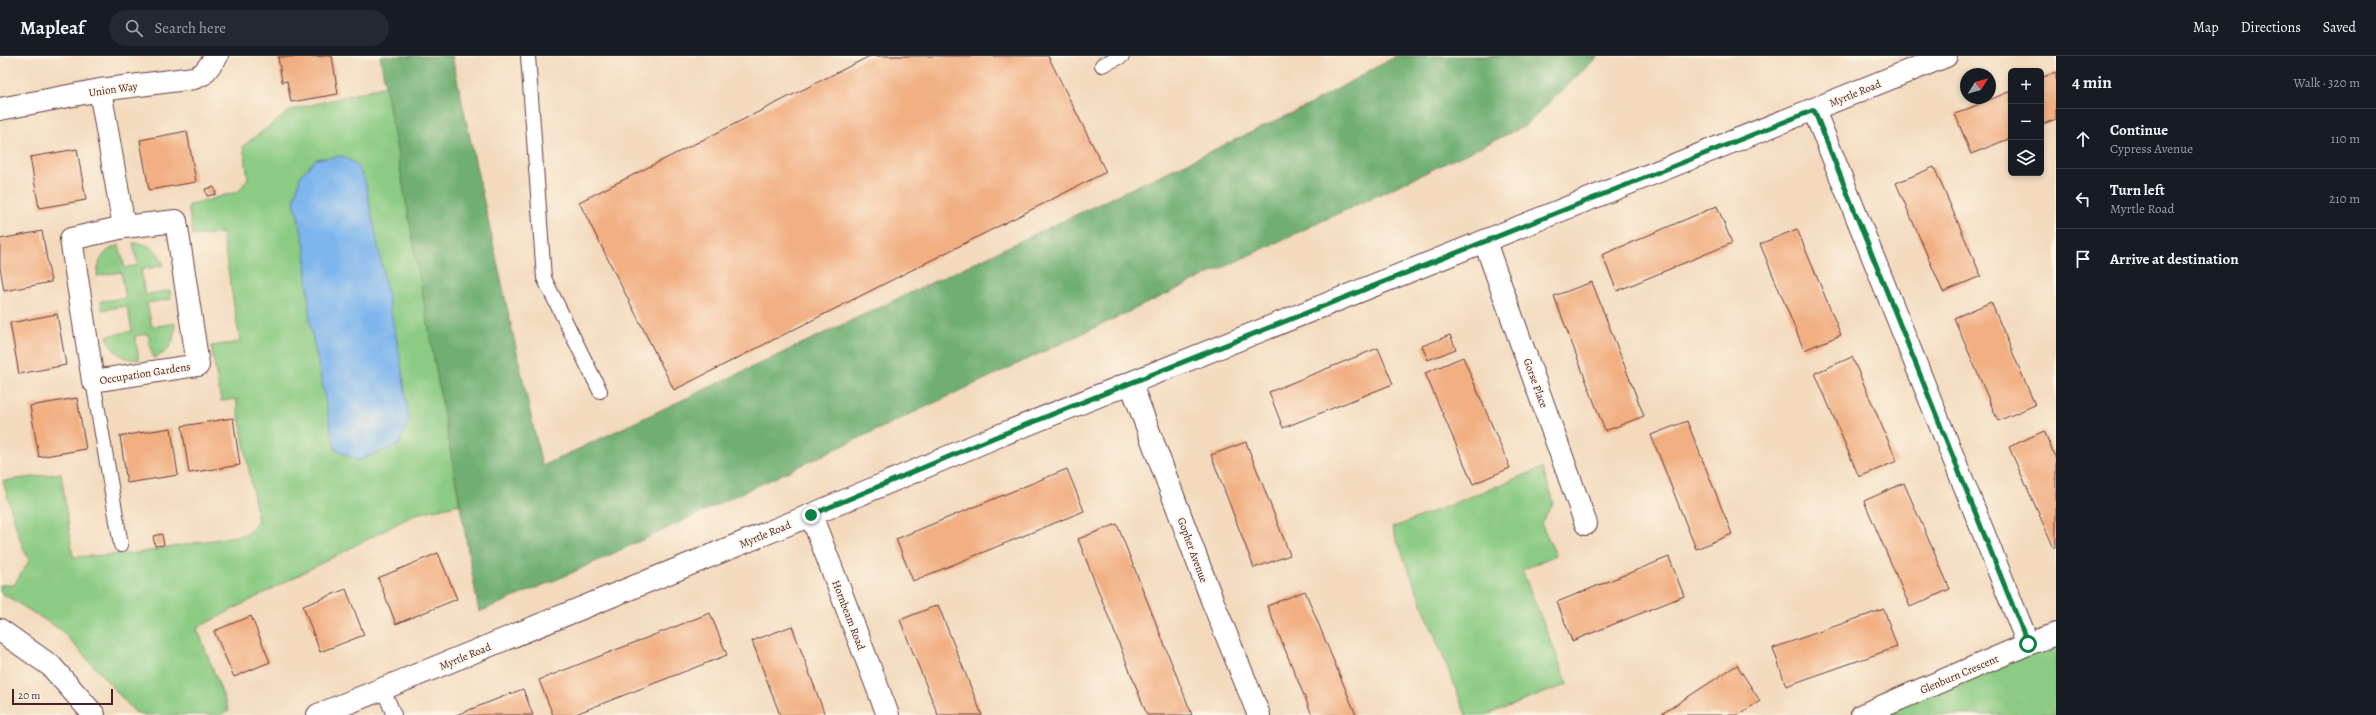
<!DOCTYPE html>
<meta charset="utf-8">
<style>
:root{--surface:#171b24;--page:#242831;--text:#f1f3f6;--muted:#9ea1a6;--line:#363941}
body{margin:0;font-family:Alegreya,serif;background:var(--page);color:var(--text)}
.controls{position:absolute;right:12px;top:12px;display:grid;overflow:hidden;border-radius:6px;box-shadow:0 2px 6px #0003}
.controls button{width:36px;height:36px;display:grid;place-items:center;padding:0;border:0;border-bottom:1px solid var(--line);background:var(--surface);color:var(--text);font:20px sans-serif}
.compass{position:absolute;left:1960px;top:12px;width:36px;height:36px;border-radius:50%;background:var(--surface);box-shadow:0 2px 6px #0003;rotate:53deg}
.scale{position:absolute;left:12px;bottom:10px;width:101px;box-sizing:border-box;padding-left:4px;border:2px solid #4a1f2b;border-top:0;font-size:11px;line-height:14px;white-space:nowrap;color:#4a1f2b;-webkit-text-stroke:3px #fcf5e5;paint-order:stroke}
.stop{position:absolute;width:12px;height:12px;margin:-9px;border:3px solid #0b8043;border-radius:50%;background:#fff}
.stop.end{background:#0b8043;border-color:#fff;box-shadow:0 1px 4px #0008}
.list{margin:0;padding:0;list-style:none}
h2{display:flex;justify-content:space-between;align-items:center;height:52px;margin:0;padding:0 16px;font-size:17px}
h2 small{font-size:13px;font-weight:400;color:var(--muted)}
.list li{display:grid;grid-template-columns:26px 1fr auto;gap:12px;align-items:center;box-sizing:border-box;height:60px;padding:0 16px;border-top:1px solid var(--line)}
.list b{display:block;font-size:15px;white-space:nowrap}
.list p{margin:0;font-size:13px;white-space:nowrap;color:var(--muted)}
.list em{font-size:13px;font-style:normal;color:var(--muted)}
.icon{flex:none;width:22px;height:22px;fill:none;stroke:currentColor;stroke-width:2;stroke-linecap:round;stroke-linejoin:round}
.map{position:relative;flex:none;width:2056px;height:659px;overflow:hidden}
header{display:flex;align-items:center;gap:24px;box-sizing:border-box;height:56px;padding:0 20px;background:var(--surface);border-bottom:1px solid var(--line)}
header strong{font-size:19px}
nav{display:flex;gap:22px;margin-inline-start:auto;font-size:14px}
.search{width:280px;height:36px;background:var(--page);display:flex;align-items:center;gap:10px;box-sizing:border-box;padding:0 14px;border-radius:22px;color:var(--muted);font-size:15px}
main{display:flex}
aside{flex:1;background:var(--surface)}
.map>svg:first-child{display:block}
.green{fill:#8bcb83;stroke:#6a7557}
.forest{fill:#70af71;stroke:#5d674e}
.water{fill:#7db5ed;stroke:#646a8c}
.building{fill:#f1ae81}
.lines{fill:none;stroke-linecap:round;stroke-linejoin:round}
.service-casing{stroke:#633b41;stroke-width:16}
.minor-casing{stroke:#633b41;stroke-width:24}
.tertiary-casing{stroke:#633b41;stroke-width:24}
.service{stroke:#fff;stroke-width:14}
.minor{stroke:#fff;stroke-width:22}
.tertiary{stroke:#fff;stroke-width:22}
.route{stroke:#0b8043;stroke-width:5}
.labels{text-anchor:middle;stroke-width:3;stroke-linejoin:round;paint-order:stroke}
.street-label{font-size:11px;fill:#4a1f2b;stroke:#fcf5e5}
</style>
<header>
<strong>Mapleaf</strong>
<div class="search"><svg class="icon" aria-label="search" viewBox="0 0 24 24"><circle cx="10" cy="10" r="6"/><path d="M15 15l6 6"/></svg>Search here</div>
<nav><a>Map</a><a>Directions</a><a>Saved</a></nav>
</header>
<main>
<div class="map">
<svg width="2056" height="659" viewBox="0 0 2056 659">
<rect width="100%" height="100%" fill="#fcf5e5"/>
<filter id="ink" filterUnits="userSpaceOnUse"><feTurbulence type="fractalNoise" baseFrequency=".025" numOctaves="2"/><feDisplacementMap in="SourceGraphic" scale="8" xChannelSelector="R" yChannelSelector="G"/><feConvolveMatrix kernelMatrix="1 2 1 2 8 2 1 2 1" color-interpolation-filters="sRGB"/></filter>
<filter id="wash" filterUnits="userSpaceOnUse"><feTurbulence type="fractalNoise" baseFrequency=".012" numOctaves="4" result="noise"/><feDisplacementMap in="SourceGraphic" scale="16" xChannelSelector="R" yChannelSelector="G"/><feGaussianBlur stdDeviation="0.9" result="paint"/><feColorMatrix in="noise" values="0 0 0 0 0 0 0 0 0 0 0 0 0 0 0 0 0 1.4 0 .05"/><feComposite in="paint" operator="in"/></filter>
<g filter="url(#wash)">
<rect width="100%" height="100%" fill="#f3dabd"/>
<path class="green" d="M 386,30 L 460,448 L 416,458 L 197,572 L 229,655 L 221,659 L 145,659 L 135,656 L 61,574 L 0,536 L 0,529 L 14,529 L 29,505 L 20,484 L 3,425 L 61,417 L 73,501 L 137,497 L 247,478 L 258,464 L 236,343 L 221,345 L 211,290 L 240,286 L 222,177 L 193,180 L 188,150 L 239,135 L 248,122 L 243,90 L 291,54 Z
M 133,187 C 150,187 158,194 164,209 L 141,214 L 145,239 L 170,234 L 171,243 L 147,247 L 152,271 L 175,267 C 175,285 171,296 153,302 L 148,278 L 135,280 L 139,304 C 121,303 113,297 107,280 L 132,275 L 127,250 L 102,254 L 101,245 L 126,242 L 121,216 L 97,220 C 98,203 104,194 119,189 L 125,212 L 138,209 Z
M 1542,412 L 1554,446 L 1541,467 L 1556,499 L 1522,514 L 1568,628 L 1486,659 L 1466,659 L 1392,472 Z
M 2056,578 L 2056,659 L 1862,659 Z"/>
<path class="forest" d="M 380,0 L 452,0 L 542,410 L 1307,50 L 1396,0 L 1598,0 L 1525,70 L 565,520 L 479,556 Z"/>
<path class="water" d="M 342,100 L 356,108 L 365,124 L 400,301 L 409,362 L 399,389 L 357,405 L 335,393 L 310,267 L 305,191 L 294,144 L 301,119 L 316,103 Z"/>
<g id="blocks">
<path class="building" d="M 332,0 L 338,38 L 291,46 L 287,25 L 282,26 L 278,1 Z
M 870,0 L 1048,0 L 1106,116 L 674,334 L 579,146 Z
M 2056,16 L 2056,63 L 2041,69 L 2041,22 Z
M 2011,35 L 2011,82 L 1971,98 L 1955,58 Z
M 187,75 L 196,126 L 149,134 L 140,84 Z
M 77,93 L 86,144 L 39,152 L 30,101 Z
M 1934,111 L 1981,220 L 1943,236 L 1896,127 Z
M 214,131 L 216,138 L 207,140 L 205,133 Z
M 1717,150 L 1732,187 L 1617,235 L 1602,199 Z
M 1797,173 L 1841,279 L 1804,294 L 1760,188 Z
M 42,175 L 51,226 L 4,235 L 0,211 L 0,183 Z
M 1592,226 L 1644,360 L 1605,375 L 1554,240 Z
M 1991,246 L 2035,349 L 1998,365 L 1954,262 Z
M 57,258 L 66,309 L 19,318 L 10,267 Z
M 1450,279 L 1456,293 L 1428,304 L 1422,290 Z
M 1378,292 L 1393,328 L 1283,372 L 1269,336 Z
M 1463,301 L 1510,412 L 1473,428 L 1425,317 Z
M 1852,301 L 1897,405 L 1859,421 L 1815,317 Z
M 77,342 L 86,393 L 39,401 L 30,350 Z
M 233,362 L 240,409 L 189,417 L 182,370 Z
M 1687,365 L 1732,478 L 1696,493 L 1651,379 Z
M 171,372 L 178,419 L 127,427 L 120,380 Z
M 2044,375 L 2056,403 L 2056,491 L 2054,492 L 2009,391 Z
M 1246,386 L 1290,499 L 1254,512 L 1211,399 Z
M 1067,413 L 1084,455 L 913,525 L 896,483 Z
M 1904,427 L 1950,533 L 1910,551 L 1864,445 Z
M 1117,468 L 1192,659 L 1147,659 L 1078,483 Z
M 162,478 L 164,489 L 155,490 L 153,480 Z
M 438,497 L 457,543 L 396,568 L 378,522 Z
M 1669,501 L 1684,540 L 1572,585 L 1557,546 Z
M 346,533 L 364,579 L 320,596 L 303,550 Z
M 1305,535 L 1356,659 L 1312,659 L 1267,550 Z
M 938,549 L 982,659 L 938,659 L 900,564 Z
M 1884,553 L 1897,591 L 1786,630 L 1773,592 Z
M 710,557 L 727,599 L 573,659 L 553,659 L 539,624 Z
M 251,560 L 270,606 L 234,621 L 214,575 Z
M 792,570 L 825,659 L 780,659 L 752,585 Z
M 1737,609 L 1760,645 L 1738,659 L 1660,659 Z
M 523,633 L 533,659 L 456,659 Z"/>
</g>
</g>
<g filter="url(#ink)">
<use href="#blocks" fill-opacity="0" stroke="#633b41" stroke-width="1"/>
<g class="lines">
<g class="service-casing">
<path id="service" d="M 528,0 L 544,222 L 600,335
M 1102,9 L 1122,0
M 93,325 L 121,489
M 383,633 L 394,659"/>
</g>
<g class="minor-casing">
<path id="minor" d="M 100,34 L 124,171 L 176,165 L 198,309 L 93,325 L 71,183 L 124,171
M 0,53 L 100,34 L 194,22 L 203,18 L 217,0
M 1814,54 L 2028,588
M 1485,186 L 1586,468
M 1131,328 L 1212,544 L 1259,659
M 811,459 L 888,659
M 0,574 L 51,610 L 94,659
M 1862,659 L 2028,588 L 2056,578"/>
</g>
<g class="tertiary-casing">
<path id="tertiary" d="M 318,659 L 811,459 L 993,382 L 1946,0"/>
</g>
<use href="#service" class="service"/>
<use href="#minor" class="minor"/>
<use href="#tertiary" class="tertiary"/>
</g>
</g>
<g class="lines" filter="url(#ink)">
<path class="route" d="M 811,459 L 993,382 L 1814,54 L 2028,588"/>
</g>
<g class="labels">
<g class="street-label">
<text transform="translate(113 33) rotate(-8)" y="4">Union Way</text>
<text transform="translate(1855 37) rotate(-22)" y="4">Myrtle Road</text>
<text transform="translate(145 317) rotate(-9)" y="4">Occupation Gardens</text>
<text transform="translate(1536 327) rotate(70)" y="4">Gorse Place</text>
<text transform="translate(765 478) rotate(-22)" y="4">Myrtle Road</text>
<text transform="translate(1193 494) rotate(70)" y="4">Gopher Avenue</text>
<text transform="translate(849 559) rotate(69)" y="4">Hornbeam Road</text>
<text transform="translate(465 600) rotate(-22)" y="4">Myrtle Road</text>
<text transform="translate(1959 618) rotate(-23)" y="4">Glenburn Crescent</text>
</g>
</g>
</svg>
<div class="controls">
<button>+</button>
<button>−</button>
<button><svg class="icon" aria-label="layers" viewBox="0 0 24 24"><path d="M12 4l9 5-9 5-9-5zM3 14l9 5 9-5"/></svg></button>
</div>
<svg class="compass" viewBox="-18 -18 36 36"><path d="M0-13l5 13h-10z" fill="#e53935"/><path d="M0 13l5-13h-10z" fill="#9ea1a6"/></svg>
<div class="scale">20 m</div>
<div class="stop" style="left:2028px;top:588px"></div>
<div class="stop end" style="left:811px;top:459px"></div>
</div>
<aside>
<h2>4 min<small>Walk · 320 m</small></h2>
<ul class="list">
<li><svg class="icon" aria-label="ahead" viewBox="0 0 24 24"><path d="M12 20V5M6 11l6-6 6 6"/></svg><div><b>Continue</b><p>Cypress Avenue</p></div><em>110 m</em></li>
<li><svg class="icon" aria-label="left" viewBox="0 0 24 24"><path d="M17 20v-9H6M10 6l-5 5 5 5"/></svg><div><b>Turn left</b><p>Myrtle Road</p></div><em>210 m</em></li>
<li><svg class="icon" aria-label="arrive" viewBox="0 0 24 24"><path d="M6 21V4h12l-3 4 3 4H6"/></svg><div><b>Arrive at destination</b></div></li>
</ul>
</aside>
</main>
